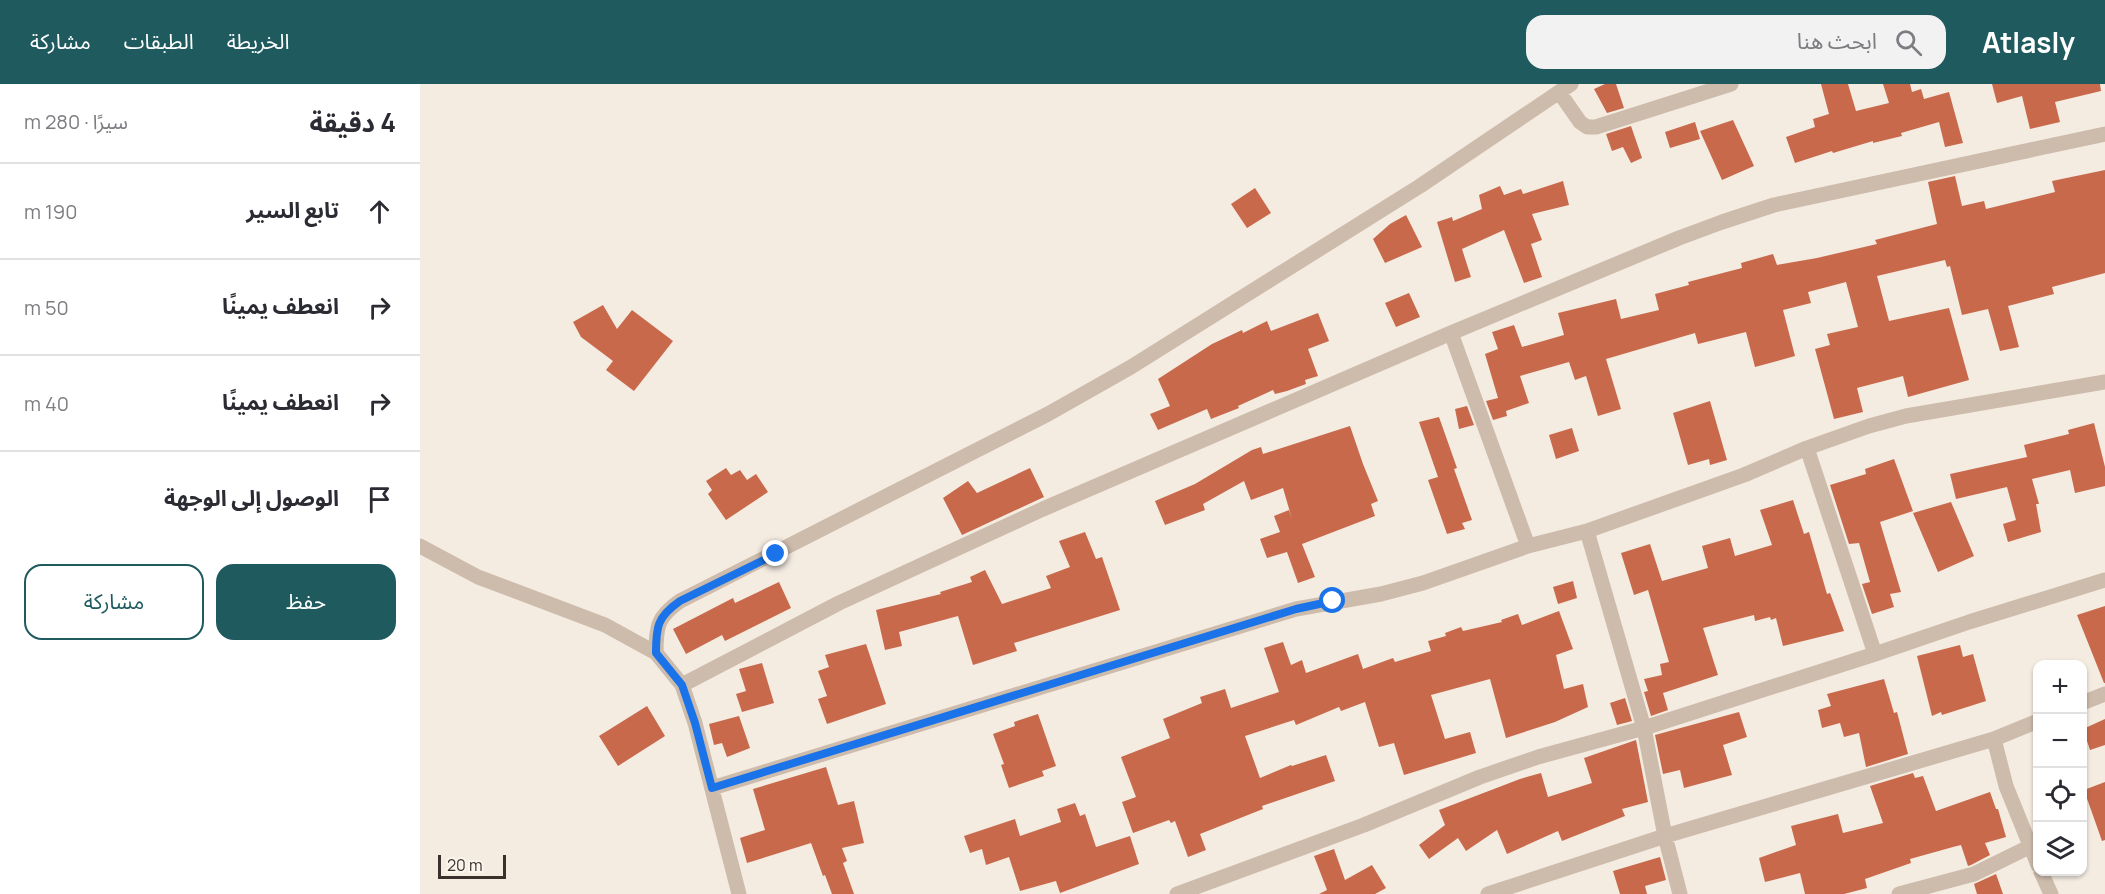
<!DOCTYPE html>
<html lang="ar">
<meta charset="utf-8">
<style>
:root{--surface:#fff;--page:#f2f2f3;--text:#2b2b33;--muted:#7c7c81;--line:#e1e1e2;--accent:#1f5a5e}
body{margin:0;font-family:Manrope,"Noto Sans Arabic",sans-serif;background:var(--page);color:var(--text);direction:rtl}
.controls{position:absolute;right:18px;bottom:18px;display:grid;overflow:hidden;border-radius:12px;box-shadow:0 2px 4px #0004}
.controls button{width:54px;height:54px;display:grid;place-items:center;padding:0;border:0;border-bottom:2px solid var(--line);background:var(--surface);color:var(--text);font:30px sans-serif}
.scale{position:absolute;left:18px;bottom:15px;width:68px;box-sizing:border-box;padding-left:6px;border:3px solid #3b302b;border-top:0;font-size:16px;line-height:21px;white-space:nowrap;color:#3b302b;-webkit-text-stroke:4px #fbf5ee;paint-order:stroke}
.stop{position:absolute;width:18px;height:18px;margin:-14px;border:4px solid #1a73e8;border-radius:50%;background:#fff}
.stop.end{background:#1a73e8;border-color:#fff;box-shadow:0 2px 6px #0008}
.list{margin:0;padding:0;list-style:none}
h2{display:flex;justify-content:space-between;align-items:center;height:78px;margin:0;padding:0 24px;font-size:26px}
h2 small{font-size:20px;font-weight:400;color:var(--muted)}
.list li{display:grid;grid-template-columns:39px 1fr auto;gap:18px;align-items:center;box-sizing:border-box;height:96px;padding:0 24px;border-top:2px solid var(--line)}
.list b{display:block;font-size:22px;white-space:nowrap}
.list em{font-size:20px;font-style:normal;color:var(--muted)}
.actions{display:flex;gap:12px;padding:18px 24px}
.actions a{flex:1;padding:14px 0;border:2px solid var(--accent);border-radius:18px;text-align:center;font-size:21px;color:var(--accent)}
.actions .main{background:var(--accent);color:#fff}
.icon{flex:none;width:33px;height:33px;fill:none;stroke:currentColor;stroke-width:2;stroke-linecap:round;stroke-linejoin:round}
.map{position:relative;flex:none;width:1685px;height:810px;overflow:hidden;direction:ltr}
header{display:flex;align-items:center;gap:36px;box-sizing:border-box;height:84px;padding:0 30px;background:var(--accent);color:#fff}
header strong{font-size:28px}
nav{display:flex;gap:33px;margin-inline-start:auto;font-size:21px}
.search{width:420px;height:54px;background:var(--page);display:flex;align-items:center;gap:15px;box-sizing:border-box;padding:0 21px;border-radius:18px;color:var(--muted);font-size:22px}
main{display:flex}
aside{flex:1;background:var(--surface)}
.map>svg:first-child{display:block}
.building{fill:#c8694b}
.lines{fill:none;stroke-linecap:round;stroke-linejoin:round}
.minor{stroke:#cdbbac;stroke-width:15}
.route{stroke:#1a73e8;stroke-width:8}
</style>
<header>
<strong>Atlasly</strong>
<div class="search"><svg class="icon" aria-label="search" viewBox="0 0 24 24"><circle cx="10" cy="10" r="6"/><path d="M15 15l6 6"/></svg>ابحث هنا</div>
<nav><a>الخريطة</a><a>الطبقات</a><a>مشاركة</a></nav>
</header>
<main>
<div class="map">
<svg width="1685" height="810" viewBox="0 0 1685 810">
<rect width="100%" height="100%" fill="#f4ebe1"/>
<path class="building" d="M 1185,0 L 1196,0 L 1204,24 L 1187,29 L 1174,5 Z
M 1401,0 L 1428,0 L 1436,27 L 1469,19 L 1463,0 L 1490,0 L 1492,8 L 1501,5 L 1504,15 L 1529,8 L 1543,59 L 1525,63 L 1519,38 L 1481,49 L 1482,52 L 1453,59 L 1453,57 L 1413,69 L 1412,67 L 1375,79 L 1366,53 L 1395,43 L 1393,35 L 1409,30 Z
M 1572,0 L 1680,0 L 1681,7 L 1635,18 L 1640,38 L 1610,45 L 1602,12 L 1577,19 Z
M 1313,36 L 1334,82 L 1302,96 L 1280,47 Z
M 1275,38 L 1280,55 L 1250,64 L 1245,48 Z
M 1211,42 L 1222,74 L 1211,79 L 1203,63 L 1192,67 L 1186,50 Z
M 1685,86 L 1685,189 L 1632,203 L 1634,210 L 1588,222 L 1599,263 L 1580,267 L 1568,225 L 1542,231 L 1530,182 L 1527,183 L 1525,176 L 1457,192 L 1469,237 L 1529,224 L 1549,296 L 1488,313 L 1483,292 L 1437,304 L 1443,328 L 1414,335 L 1395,265 L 1410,261 L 1407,250 L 1438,243 L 1426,198 L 1388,208 L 1391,219 L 1363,226 L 1375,272 L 1335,283 L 1326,248 L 1278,260 L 1275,249 L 1186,275 L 1201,325 L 1178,332 L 1166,292 L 1155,296 L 1149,278 L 1100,292 L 1109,319 L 1086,327 L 1087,332 L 1073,336 L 1066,317 L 1078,314 L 1065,270 L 1078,265 L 1072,248 L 1094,241 L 1102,263 L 1144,251 L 1138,229 L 1196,215 L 1201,235 L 1239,226 L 1235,210 L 1269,201 L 1268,198 L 1322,184 L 1321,179 L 1353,170 L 1357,181 L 1397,174 L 1457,160 L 1455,156 L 1517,140 L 1508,98 L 1535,92 L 1542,122 L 1564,117 L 1566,125 L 1635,108 L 1632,97 Z
M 1143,97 L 1149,121 L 1112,130 L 1122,156 L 1111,160 L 1122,193 L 1104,199 L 1084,146 L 1042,165 L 1051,193 L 1035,198 L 1017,138 L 1032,133 L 1033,137 L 1062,125 L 1059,111 L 1080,102 L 1084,111 L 1101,105 L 1103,110 Z
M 835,104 L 851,129 L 827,144 L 811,120 Z
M 986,131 L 1002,163 L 965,179 L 953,155 L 970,140 Z
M 989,209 L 1000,233 L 976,243 L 965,219 Z
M 183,221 L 197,245 L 212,226 L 253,257 L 214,307 L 186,286 L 193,277 L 161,253 L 153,238 Z
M 898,229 L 909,257 L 888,265 L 898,292 L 885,296 L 886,300 L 867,307 L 855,310 L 853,306 L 818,322 L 819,324 L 791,335 L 787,325 L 738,346 L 730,330 L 750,322 L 738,295 L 792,260 L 822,246 L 823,249 L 847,237 L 851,247 Z
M 1290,317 L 1307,376 L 1290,381 L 1289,375 L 1268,381 L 1253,329 Z
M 1047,322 L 1054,341 L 1039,345 L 1035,325 Z
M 1019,333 L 1037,384 L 1034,385 L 1052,436 L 1042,439 L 1045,445 L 1027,450 L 1008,396 L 1018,393 L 999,338 Z
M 1674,339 L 1685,383 L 1685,402 L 1655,409 L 1650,386 L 1612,395 L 1619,420 L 1616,420 L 1621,448 L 1588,458 L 1583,440 L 1596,436 L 1587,403 L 1536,415 L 1530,390 L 1607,373 L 1604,361 L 1649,350 L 1648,346 Z
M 930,342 L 943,380 L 958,417 L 951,420 L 955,432 L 882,460 L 895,493 L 878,499 L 867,468 L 847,474 L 840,455 L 860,448 L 854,432 L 869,426 L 872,435 L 863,404 L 831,416 L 824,397 L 783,420 L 785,426 L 745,441 L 735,417 L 775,400 L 832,366 L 841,363 L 843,370 Z
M 1152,344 L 1159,367 L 1136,375 L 1129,351 Z
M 1474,375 L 1493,427 L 1460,438 L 1481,508 L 1470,510 L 1474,523 L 1452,530 L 1442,500 L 1450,498 L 1439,459 L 1429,460 L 1410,401 L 1446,390 L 1445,385 Z
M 306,384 L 311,391 L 320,386 L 327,396 L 336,390 L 348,408 L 306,436 L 288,410 L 292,406 L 286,397 Z
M 610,384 L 624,413 L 542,451 L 523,414 L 548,397 L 557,409 Z
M 1373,416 L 1384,450 L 1389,448 L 1407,510 L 1410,509 L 1424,547 L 1363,562 L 1356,534 L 1351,536 L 1350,533 L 1335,537 L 1334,531 L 1283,544 L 1298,591 L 1243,609 L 1248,626 L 1231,632 L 1224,608 L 1228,607 L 1224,595 L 1242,591 L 1240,580 L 1249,578 L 1228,506 L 1214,511 L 1201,469 L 1230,460 L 1242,497 L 1288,484 L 1282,462 L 1310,454 L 1315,472 L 1352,461 L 1340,426 Z
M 1531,418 L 1554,472 L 1518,488 L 1493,429 Z
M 665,448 L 676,475 L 682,473 L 700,526 L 594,559 L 597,567 L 553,581 L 538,532 L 479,548 L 482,562 L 465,566 L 456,526 L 521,510 L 520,508 L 552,498 L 550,493 L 565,486 L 582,520 L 631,504 L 626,492 L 650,483 L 639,457 Z
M 1153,497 L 1157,514 L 1138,520 L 1133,503 Z
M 359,498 L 371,524 L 305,557 L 302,551 L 266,570 L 253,545 L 313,514 L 315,519 Z
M 1685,522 L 1685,599 L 1684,599 L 1657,531 Z
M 1139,527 L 1153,565 L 1136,571 L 1144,605 L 1163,600 L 1168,623 L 1135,638 L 1086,654 L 1070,595 L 1011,611 L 1025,655 L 1050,648 L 1056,669 L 984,691 L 974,659 L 959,663 L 945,618 L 921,627 L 919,623 L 876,641 L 874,636 L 825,652 L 840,694 L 871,681 L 872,682 L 906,671 L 915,697 L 842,722 L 843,725 L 780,750 L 786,766 L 768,773 L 755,737 L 751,739 L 749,736 L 713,749 L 702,718 L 716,713 L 701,673 L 750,654 L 743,635 L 782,619 L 780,613 L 805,605 L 811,624 L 859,608 L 844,564 L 863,558 L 871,581 L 882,576 L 886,589 L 938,570 L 943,585 L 973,574 L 975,578 L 1011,567 L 1008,557 L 1026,552 L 1025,549 L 1041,543 L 1043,547 L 1082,538 L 1081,536 L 1098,530 L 1102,541 Z
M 446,560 L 466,620 L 407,640 L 398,615 L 407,612 L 398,587 L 409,583 L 405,571 Z
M 1540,561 L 1543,573 L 1553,570 L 1566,617 L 1522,631 L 1521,628 L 1512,632 L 1497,572 Z
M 342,579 L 354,619 L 322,628 L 316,610 L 326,607 L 319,585 Z
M 1464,595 L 1474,629 L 1477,628 L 1488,670 L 1446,683 L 1439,649 L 1424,653 L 1420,639 L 1402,644 L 1398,626 L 1411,622 L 1407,610 Z
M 1205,614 L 1212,637 L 1197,641 L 1190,619 Z
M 227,622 L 245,652 L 198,682 L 179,652 Z
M 1319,628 L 1327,653 L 1303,661 L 1312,691 L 1264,704 L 1260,686 L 1243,690 L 1235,651 Z
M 618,630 L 636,682 L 622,687 L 624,692 L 589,704 L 581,681 L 584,680 L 573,650 L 595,642 L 594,638 Z
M 319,632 L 330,664 L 307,673 L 302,659 L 294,661 L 289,640 Z
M 1685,635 L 1685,661 L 1670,666 L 1663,645 Z
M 1216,656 L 1228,718 L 1202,725 L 1205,732 L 1142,757 L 1138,747 L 1087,770 L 1077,746 L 1046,767 L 1038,754 L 1009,775 L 999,761 L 1025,741 L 1019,726 L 1100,695 L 1121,689 L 1128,713 L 1172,699 L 1164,674 Z
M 406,683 L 418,721 L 434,717 L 444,759 L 422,764 L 427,777 L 423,779 L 434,810 L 412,810 L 405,791 L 403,792 L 391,759 L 327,779 L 320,754 L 345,746 L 333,705 Z
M 1493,689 L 1495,694 L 1503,692 L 1516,727 L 1570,708 L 1576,725 L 1578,725 L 1586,753 L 1565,759 L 1570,771 L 1551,781 L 1548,782 L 1541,761 L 1533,763 L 1490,775 L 1491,779 L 1445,795 L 1447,804 L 1424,810 L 1385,810 L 1380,789 L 1345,798 L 1339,774 L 1376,761 L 1371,742 L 1418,730 L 1423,749 L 1463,739 L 1450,702 Z
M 1685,698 L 1685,756 L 1682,757 L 1664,706 Z
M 655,719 L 660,732 L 665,730 L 676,763 L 710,752 L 719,780 L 640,809 L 636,797 L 600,807 L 589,773 L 566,781 L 562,765 L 550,769 L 544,752 L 595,735 L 600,752 L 641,738 L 637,725 Z
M 914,765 L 925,796 L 952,781 L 966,804 L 955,810 L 899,810 L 907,806 L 894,772 Z
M 1240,773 L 1246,796 L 1225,802 L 1227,810 L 1200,810 L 1193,787 Z
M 1576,790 L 1583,810 L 1557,810 L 1554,800 Z"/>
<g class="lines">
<path class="minor" d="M 1139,8 L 1160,38 L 1167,43 L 1176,43 L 1311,0
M 1031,249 L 1108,462
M 1387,364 L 1455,570
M 1167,447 L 1224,644 L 1245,752 L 1260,810
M 0,462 L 58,493 L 185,541 L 236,569
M 262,601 L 419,519 L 623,425 L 1031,249 L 1259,154 L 1302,138 L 1354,121 L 1685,50
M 1662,619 L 1685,610
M 1574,655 L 1586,702 L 1618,781
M 292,704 L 876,525 L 961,510 L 1003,499 L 1108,462 L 1167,447 L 1324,391 L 1387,364 L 1449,342 L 1486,332 L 1685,298
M 1621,788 L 1631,810
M 319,810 L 275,639 L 262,601 L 236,569 C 236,543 237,533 260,517 L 628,330 L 711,283 L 1000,102 L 1151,0
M 757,810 L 944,741 L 1060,693 L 1118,673 L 1224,644 L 1455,570 L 1549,538 L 1685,496
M 1068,810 L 1245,752 L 1574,655 L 1618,637
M 1479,810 L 1554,790 L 1609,763"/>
</g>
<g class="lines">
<path class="route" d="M 356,470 L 260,517 C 237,533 236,543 236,569 L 262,601 L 275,639 L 292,704 L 876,525 L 913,517"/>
</g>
</svg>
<div class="controls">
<button>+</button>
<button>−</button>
<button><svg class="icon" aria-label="locate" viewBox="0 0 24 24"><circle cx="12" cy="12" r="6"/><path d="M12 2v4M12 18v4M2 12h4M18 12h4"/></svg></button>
<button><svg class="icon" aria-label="layers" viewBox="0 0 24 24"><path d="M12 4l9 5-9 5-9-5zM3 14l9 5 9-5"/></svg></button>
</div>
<div class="scale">20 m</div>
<div class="stop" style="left:913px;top:517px"></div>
<div class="stop end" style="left:356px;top:470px"></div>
</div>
<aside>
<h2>4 دقيقة<small>سيرًا · 280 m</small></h2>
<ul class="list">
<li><svg class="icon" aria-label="ahead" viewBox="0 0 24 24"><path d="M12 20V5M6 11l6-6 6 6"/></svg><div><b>تابع السير</b></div><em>190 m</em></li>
<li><svg class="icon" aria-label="right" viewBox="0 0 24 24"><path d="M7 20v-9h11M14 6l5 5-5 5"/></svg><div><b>انعطف يمينًا</b></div><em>50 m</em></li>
<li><svg class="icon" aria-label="right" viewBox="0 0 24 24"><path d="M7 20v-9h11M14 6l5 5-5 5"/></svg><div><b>انعطف يمينًا</b></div><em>40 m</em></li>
<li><svg class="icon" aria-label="arrive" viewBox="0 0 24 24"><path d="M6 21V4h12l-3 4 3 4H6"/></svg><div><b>الوصول إلى الوجهة</b></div></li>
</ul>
<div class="actions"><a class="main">حفظ</a><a>مشاركة</a></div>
</aside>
</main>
